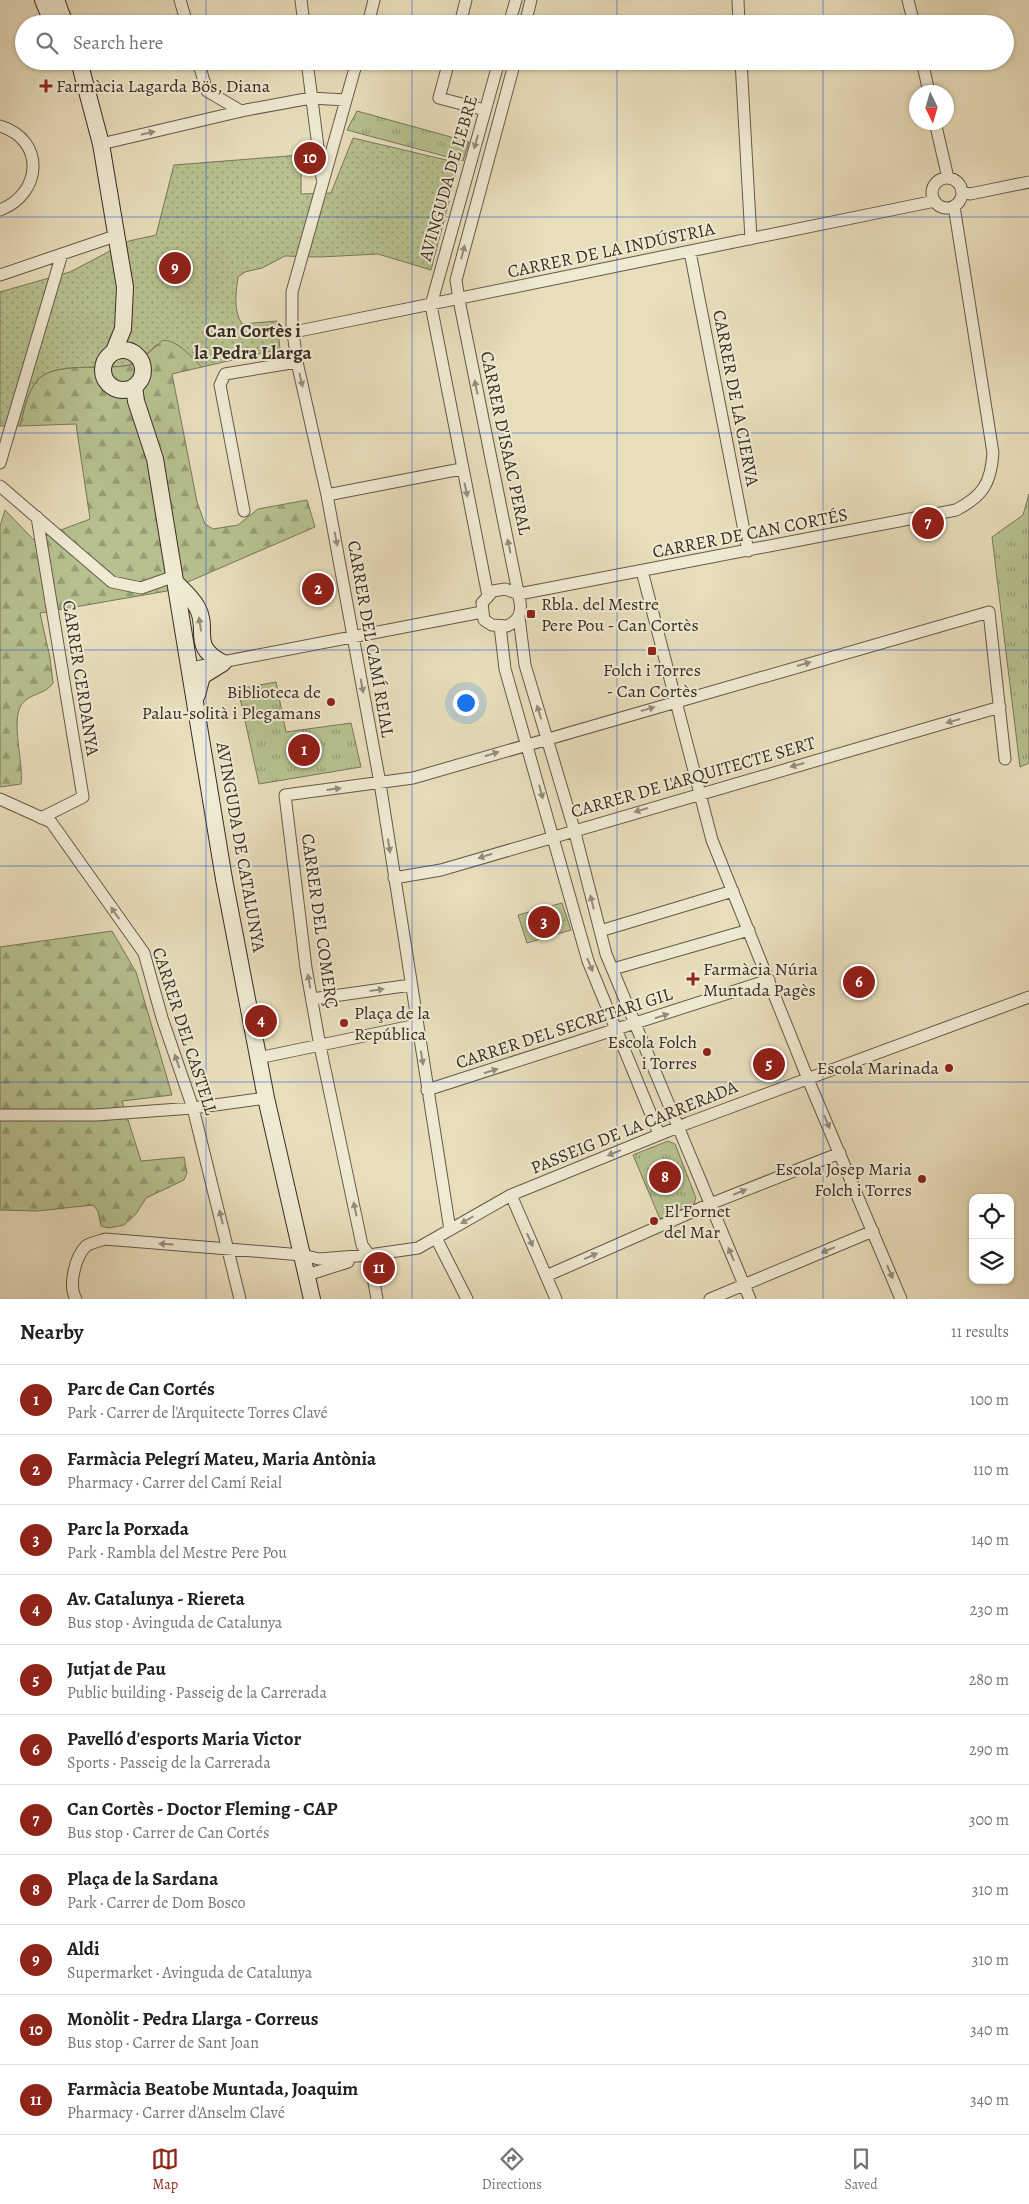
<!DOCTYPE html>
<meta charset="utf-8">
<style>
:root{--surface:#fff;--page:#f2f2f2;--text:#202124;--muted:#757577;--line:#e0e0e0;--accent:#8f2418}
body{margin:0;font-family:Alegreya,serif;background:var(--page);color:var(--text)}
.controls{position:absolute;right:15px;bottom:15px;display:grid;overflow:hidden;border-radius:10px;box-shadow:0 1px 4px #0004}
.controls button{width:45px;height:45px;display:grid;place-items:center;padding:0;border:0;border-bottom:1px solid var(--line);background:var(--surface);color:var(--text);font:25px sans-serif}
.compass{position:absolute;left:909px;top:85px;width:45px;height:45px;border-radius:50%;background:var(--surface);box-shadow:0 1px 4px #0004;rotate:175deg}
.you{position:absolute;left:465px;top:702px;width:18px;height:18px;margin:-12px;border:4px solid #fff;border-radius:50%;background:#1a73e8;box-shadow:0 0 0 8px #1a73e833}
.badge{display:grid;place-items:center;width:32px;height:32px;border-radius:50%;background:var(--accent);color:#fff;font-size:16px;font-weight:700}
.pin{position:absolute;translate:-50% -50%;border:2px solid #fff;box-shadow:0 1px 5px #0006}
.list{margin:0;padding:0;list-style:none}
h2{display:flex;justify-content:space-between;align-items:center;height:65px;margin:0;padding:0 20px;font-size:21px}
h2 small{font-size:16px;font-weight:400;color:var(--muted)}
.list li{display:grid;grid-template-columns:32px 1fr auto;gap:15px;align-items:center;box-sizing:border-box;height:70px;padding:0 20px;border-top:1px solid var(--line)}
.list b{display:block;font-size:19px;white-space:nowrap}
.list p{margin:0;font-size:16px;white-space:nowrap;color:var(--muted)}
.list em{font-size:16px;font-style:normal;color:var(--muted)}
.icon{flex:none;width:28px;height:28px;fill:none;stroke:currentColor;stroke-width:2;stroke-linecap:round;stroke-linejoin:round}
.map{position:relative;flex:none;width:1029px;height:1299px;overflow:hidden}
.search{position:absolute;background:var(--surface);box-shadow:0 1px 4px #0004;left:15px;right:15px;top:15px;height:55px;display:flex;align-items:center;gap:12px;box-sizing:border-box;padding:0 18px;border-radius:28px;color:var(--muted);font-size:19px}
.sheet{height:835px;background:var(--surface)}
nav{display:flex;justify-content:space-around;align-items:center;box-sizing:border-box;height:70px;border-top:1px solid var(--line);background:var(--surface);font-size:14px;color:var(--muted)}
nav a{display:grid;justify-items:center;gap:2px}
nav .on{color:var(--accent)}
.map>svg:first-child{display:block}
.grass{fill:url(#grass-dots);stroke:#78775a}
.forest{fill:url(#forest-firs);stroke:#78775a}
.park{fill:url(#park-tufts);stroke:#78775a}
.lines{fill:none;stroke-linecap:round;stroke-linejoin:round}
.street-casing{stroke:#64594a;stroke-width:13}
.secondary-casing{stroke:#382d25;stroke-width:18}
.street{stroke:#f0ead3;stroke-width:11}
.secondary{stroke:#f0ead3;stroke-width:16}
.oneway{fill:#948c7c}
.grid{fill:none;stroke:#1d4ed8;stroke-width:1;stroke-opacity:0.55}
.poi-dot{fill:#8f2418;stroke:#f0ead3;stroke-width:2}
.labels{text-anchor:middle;stroke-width:4;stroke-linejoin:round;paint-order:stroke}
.poi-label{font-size:18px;fill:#382d25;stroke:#f0ead3;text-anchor:start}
.street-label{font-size:18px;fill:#382d25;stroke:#f0ead3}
.neighbourhood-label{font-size:19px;font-weight:bold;fill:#382d25;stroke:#f0ead3}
</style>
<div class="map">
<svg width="1029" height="1299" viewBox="0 0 1029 1299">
<defs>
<pattern id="grass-dots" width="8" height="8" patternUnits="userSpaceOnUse" patternTransform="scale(1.25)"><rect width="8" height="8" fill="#b7c18f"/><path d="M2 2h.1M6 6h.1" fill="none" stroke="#969d75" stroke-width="1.8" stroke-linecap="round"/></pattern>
<pattern id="forest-firs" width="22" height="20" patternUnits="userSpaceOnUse" patternTransform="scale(1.25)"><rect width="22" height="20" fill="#b7c18f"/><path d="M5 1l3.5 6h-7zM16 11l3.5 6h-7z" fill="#969d75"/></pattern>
<pattern id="park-tufts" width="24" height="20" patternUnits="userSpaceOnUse" patternTransform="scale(1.25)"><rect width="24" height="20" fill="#b7c18f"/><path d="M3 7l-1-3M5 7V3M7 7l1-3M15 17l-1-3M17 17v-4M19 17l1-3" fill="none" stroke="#969d75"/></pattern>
</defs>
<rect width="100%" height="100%" fill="#e8debb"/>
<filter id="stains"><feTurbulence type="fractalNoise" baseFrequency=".004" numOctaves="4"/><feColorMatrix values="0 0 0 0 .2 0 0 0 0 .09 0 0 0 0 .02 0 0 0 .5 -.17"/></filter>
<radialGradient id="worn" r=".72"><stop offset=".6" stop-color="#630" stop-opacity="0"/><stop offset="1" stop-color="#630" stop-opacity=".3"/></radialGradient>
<path class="grass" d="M 353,138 L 459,163 L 431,270 L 378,254 L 320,257 L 285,256 L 262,268 L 245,272 L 238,277 C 236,293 233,310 242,324 L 277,321 L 280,349 L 202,367 L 178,345 L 156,345 L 138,362 L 129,365 C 104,371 52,360 36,382 C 27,394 24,411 20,426 L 0,426 L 0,292 L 70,272 L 129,241 L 156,235 L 174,165 L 301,155 L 301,194 L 331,193 Z"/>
<path class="forest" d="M 163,340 C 179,341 191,357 202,367 L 172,374 L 197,502 L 205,524 L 213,529 L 238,525 L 258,509 L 307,500 L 315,527 L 167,591 L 40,613 L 50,658 L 53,683 C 45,695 30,693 22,704 C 10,719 24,764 21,784 L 0,787 L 0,526 L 5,510 L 34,540 L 90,519 L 76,424 L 20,426 C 24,411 27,394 36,382 C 52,360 105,371 129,365 L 138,362 Z
M 112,931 L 136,972 L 172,1095 L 122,1101 L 141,1161 L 184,1157 L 187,1173 L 184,1180 L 146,1198 L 136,1214 L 124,1225 L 109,1228 L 101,1226 L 98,1211 L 93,1205 L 37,1211 L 0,1210 L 0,947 Z"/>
<path class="park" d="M 357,111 L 469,142 L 463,161 L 347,130 Z
M 1029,494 L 1029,763 L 1020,767 L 992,537 L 1023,515 Z
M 276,682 L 286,732 L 351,723 L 361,767 L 259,784 L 238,689 Z
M 562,903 L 571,930 L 527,943 L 518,915 Z
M 668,1141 L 675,1144 L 696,1198 L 694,1204 L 660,1219 L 633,1155 Z"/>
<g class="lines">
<g class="street-casing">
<path id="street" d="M 180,0 L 187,24
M 301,0 L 304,24
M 738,0 L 739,24
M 908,0 L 914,24
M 368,24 L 374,0
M 460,24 L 466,0
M 509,24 L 516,0
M 525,24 L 531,0
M 198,61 L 207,91 L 241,111
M 307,61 L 322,178
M 357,61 L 292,292 L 292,325 L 297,362 L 327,495 L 380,783 L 450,1230
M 449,61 L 439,98 L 485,110
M 515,61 L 456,280 L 459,300 L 520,602 C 522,614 518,621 507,626 L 492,625 L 484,620 L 482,603 L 493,591 L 505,589 L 519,594
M 741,61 L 751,239
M 922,61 L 929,92
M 935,122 L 948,178
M 0,126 C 46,140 42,194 0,210
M 101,144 L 246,110 L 311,98 L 346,100
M932 193a15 15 0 1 1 30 0a15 15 0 1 1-30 0Z
M 962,192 L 970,194 L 1029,182
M 690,252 L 748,551
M 0,275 L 118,235
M 294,332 L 935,201
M 0,463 L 62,254
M 0,486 L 112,582 L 141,588 L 175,576
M 327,495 L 461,469
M 244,511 L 220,385 L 225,374 L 297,362
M 37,517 L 83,797 L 41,818
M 642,571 L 712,840 L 810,1084 L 901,1299
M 519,594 L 956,510 C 983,496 991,483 993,453 L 954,206
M 488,596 L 431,305 L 499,61
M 519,617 L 525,665 L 574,829 L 606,954 L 750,1299
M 500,626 L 505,669 L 588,961 L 659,1134
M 191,668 L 482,612
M 0,799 L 51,822 L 144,953 L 162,1018 L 193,1108 L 240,1299
M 394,878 L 441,870 L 1000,707
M 600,931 L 733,891
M 613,969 L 749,930
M 312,999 L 411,985
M 258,1058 L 417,1025
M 427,1090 L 769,980
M 0,1115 L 96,1115 L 193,1108 L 266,1098
M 511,1195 L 556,1299
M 436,1238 L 467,1299
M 307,1275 L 348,1262
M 546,1276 L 710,1204 L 840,1153
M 76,1299 C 68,1286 75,1257 86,1246 C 90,1243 100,1241 105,1239 L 302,1255 L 319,1259 L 369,1255 L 418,1248 L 511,1195 L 688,1123 L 1029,997
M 377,1299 L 369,1255 L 362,1245 L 320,1046 L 306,968 L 285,795 L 413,778 L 989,612 L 1005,759
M 710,1299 L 873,1231"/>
</g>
<g class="secondary-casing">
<path id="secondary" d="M 43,0 L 53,24
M 56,0 L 65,24
M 79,61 L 101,144 L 125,287 L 123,329 L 114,351
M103 370a20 20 0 1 1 40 0a20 20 0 1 1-40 0Z
M 134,387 L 136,401 L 155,459 L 224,879 L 266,1098 L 312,1299
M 176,583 C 183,590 192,598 197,607 C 210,630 189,646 223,663 L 202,676 L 197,695"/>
</g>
<use href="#street" class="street"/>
<use href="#secondary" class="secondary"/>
</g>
<defs><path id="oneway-solid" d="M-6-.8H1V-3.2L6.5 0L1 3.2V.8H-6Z" transform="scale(1.25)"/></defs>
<g class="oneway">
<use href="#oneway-solid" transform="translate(148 133) rotate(-13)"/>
<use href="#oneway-solid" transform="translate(476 142) rotate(106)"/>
<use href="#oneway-solid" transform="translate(463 252) rotate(-75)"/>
<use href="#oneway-solid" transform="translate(301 380) rotate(77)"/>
<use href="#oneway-solid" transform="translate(476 387) rotate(-102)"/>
<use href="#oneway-solid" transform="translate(466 490) rotate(78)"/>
<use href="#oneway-solid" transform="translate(336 539) rotate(79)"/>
<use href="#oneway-solid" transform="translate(509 546) rotate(-102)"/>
<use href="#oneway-solid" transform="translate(200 624) rotate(-99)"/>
<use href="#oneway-solid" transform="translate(804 664) rotate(-16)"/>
<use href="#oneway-solid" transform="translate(362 686) rotate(80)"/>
<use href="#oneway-solid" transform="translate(648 709) rotate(-16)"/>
<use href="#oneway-solid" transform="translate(539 712) rotate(-107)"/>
<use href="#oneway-solid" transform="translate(953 721) rotate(164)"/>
<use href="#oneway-solid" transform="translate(492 754) rotate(-17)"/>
<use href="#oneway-solid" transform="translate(797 765) rotate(164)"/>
<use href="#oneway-solid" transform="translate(334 789) rotate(-7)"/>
<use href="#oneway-solid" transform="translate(541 792) rotate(75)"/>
<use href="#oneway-solid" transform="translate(641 810) rotate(164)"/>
<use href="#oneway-solid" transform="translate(389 846) rotate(81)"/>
<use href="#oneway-solid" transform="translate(485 856) rotate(163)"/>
<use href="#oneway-solid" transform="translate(592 902) rotate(-104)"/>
<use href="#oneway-solid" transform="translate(115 913) rotate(-125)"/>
<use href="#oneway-solid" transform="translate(590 965) rotate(68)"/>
<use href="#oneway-solid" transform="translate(309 981) rotate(-100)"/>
<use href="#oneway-solid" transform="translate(377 990) rotate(-8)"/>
<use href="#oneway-solid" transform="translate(662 1016) rotate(-18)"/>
<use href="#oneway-solid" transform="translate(422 1058) rotate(81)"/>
<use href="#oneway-solid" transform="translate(177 1061) rotate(-109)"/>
<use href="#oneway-solid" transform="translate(491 1071) rotate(-17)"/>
<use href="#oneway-solid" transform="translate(827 1122) rotate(67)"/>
<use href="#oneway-solid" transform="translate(614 1153) rotate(158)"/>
<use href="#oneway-solid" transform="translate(740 1192) rotate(-22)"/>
<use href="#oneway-solid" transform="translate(355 1209) rotate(-102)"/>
<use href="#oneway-solid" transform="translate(221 1217) rotate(-104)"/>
<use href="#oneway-solid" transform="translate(467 1220) rotate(150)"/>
<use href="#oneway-solid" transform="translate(530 1240) rotate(66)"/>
<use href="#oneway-solid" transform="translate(166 1244) rotate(-176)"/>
<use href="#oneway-solid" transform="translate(828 1250) rotate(157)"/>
<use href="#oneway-solid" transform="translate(731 1254) rotate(-113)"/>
<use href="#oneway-solid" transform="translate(591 1256) rotate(-24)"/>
<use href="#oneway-solid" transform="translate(890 1272) rotate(67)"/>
</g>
<path class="grid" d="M 206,0 L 206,24M 412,0 L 412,24M 617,0 L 617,24M 823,0 L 823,24M 206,61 L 206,1299M 412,61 L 412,1299M 617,61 L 617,1299M 823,61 L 823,1299M 0,217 L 1029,217M 0,433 L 1029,433M 0,650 L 1029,650M 0,866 L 1029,866M 0,1082 L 1029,1082"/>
<g class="poi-dot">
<path d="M43.5 78.5h5v5h5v5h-5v5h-5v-5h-5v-5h5z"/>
<rect x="526" y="609" width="10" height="10" rx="2.5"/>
<rect x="647" y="646" width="10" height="10" rx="2.5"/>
<circle cx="331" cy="702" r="5"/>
<path d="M690.5 971.5h5v5h5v5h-5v5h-5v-5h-5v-5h5z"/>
<circle cx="344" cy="1023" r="5"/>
<circle cx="707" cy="1052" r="5"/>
<circle cx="949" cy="1068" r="5"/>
<circle cx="922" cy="1179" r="5"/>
<circle cx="654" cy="1221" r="5"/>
</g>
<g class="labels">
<g class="poi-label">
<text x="56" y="92">Farmàcia Lagarda Bös, Diana</text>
<text x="541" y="610">Rbla. del Mestre<tspan x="541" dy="21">Pere Pou - Can Cortès</tspan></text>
<text x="652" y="676" text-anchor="middle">Folch i Torres<tspan x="652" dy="21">- Can Cortès</tspan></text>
<text x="321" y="698" text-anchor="end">Biblioteca de<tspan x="321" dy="21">Palau-solità i Plegamans</tspan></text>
<text x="703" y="975">Farmàcia Núria<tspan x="703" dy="21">Muntada Pagès</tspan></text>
<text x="354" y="1019">Plaça de la<tspan x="354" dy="21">República</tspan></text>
<text x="697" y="1048" text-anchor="end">Escola Folch<tspan x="697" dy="21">i Torres</tspan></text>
<text x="939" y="1074" text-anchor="end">Escola Marinada</text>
<text x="912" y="1175" text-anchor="end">Escola Josep Maria<tspan x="912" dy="21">Folch i Torres</tspan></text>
<text x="664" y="1217">El Fornet<tspan x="664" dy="21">del Mar</tspan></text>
</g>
<g class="street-label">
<text transform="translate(448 178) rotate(-74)" y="6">AVINGUDA DE L'EBRE</text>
<text transform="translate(611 250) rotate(-12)" y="6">CARRER DE LA INDÚSTRIA</text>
<text transform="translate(736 398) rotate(79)" y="6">CARRER DE LA CIERVA</text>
<text transform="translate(506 443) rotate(78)" y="6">CARRER D'ISAAC PERAL</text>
<text transform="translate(750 533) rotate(-11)" y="6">CARRER DE CAN CORTÉS</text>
<text transform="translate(371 639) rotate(80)" y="6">CARRER DEL CAMÍ REIAL</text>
<text transform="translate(81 678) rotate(81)" y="6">CARRER CERDANYA</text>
<text transform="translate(693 777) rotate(-16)" y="6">CARRER DE L'ARQUITECTE SERT</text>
<text transform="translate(241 847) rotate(80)" y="6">AVINGUDA DE CATALUNYA</text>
<text transform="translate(320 921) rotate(82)" y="6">CARRER DEL COMERÇ</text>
<text transform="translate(564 1028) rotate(-18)" y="6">CARRER DEL SECRETARI GIL</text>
<text transform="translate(185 1031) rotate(72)" y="6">CARRER DEL CASTELL</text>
<text transform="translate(634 1127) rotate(-22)" y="6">PASSEIG DE LA CARRERADA</text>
</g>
<g class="neighbourhood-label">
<text x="253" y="337">Can Cortès i<tspan x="253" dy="22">la Pedra Llarga</tspan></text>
</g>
</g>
<rect width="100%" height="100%" filter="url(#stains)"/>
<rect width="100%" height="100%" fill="url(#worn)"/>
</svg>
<div class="controls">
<button><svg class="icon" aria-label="locate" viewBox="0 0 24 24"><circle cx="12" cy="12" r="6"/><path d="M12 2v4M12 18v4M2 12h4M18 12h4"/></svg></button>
<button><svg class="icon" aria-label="layers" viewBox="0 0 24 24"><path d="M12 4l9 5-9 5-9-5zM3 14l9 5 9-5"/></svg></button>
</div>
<svg class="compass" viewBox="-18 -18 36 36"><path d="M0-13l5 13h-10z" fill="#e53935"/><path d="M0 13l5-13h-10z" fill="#757577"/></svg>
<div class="you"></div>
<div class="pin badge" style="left:304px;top:750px">1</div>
<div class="pin badge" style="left:318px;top:589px">2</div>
<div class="pin badge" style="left:544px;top:922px">3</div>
<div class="pin badge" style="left:261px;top:1021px">4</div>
<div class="pin badge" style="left:769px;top:1064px">5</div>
<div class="pin badge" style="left:859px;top:982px">6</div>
<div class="pin badge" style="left:928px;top:523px">7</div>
<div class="pin badge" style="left:665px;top:1177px">8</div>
<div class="pin badge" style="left:175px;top:268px">9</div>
<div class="pin badge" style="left:310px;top:158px">10</div>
<div class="pin badge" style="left:379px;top:1268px">11</div>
<div class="search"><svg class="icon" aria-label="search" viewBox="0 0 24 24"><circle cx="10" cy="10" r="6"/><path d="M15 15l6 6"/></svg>Search here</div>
</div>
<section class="sheet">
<h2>Nearby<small>11 results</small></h2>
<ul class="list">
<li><span class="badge">1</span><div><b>Parc de Can Cortés</b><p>Park · Carrer de l'Arquitecte Torres Clavé</p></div><em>100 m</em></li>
<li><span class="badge">2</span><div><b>Farmàcia Pelegrí Mateu, Maria Antònia</b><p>Pharmacy · Carrer del Camí Reial</p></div><em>110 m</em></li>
<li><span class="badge">3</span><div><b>Parc la Porxada</b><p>Park · Rambla del Mestre Pere Pou</p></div><em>140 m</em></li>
<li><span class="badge">4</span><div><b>Av. Catalunya - Riereta</b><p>Bus stop · Avinguda de Catalunya</p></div><em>230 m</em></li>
<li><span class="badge">5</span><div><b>Jutjat de Pau</b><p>Public building · Passeig de la Carrerada</p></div><em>280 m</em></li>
<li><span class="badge">6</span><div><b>Pavelló d'esports Maria Victor</b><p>Sports · Passeig de la Carrerada</p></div><em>290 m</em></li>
<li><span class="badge">7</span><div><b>Can Cortès - Doctor Fleming - CAP</b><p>Bus stop · Carrer de Can Cortés</p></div><em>300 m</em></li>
<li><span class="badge">8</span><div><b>Plaça de la Sardana</b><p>Park · Carrer de Dom Bosco</p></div><em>310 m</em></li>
<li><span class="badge">9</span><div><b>Aldi</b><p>Supermarket · Avinguda de Catalunya</p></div><em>310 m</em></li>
<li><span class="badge">10</span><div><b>Monòlit - Pedra Llarga - Correus</b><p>Bus stop · Carrer de Sant Joan</p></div><em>340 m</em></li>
<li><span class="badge">11</span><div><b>Farmàcia Beatobe Muntada, Joaquim</b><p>Pharmacy · Carrer d'Anselm Clavé</p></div><em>340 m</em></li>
</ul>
</section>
<nav>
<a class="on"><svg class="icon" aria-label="map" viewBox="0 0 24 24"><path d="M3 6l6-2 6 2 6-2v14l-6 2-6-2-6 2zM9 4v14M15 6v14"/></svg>Map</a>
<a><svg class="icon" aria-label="directions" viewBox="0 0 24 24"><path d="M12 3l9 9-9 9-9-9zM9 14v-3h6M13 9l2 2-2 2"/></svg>Directions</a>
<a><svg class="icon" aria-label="saved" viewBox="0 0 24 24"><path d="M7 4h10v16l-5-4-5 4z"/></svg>Saved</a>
</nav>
